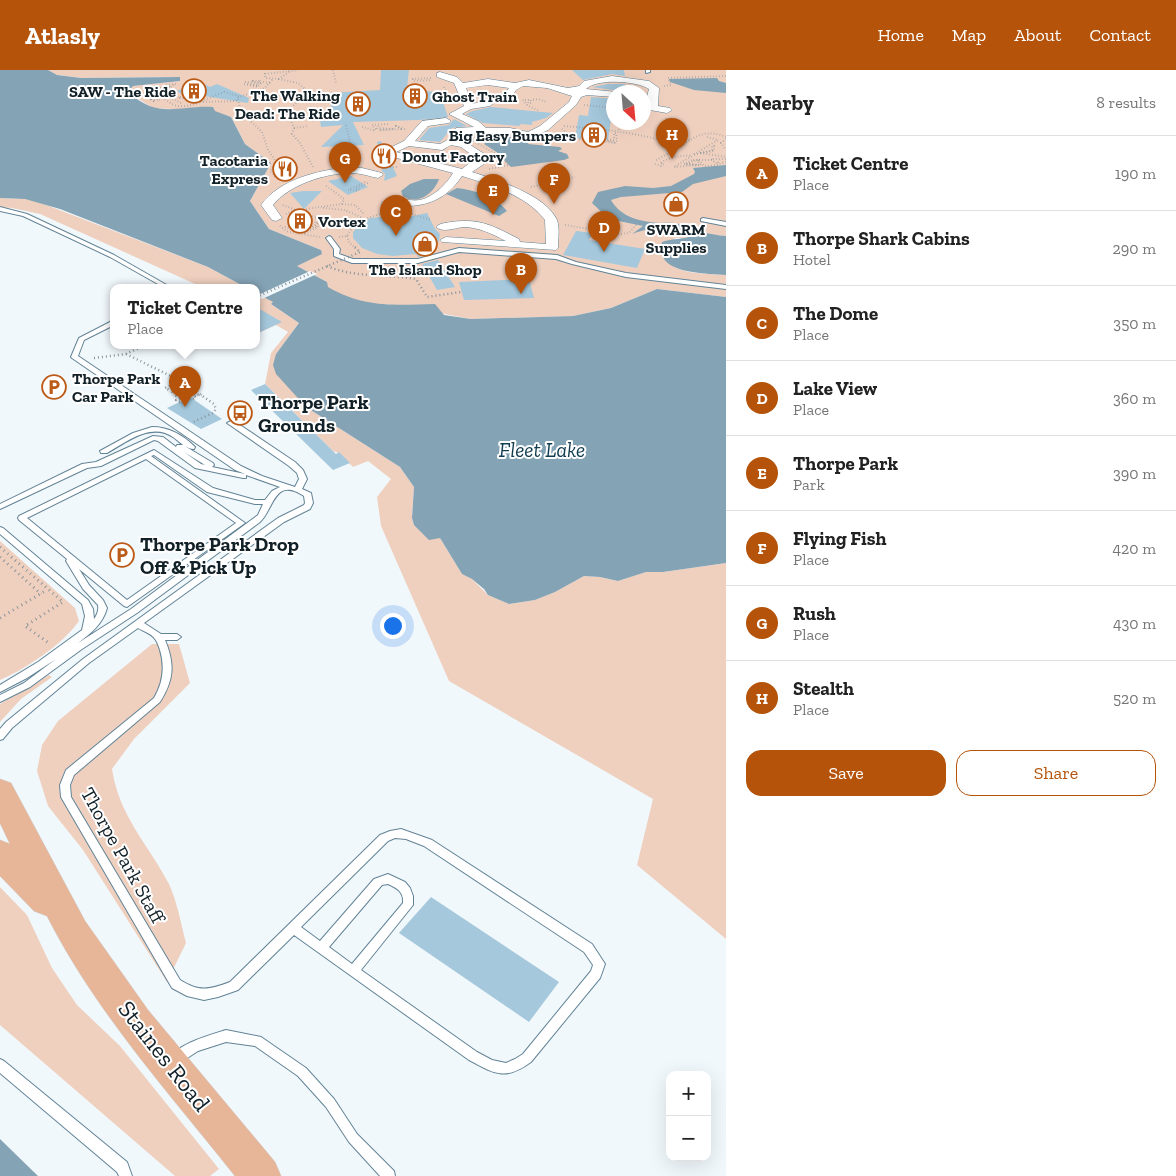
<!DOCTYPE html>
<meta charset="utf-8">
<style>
:root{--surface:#fff;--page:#f2f2f2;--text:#222;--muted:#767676;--line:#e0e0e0;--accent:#b45309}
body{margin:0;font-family:"Zilla Slab",serif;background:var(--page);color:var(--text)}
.controls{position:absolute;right:15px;bottom:15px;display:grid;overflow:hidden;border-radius:10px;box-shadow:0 5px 20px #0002}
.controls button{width:45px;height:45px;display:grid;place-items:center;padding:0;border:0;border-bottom:1px solid var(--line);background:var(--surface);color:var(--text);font:25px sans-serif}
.compass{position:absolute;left:606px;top:15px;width:45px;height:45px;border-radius:50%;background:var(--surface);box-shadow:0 5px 20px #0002;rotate:154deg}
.you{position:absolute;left:392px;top:555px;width:18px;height:18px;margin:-12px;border:4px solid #fff;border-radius:50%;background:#1a73e8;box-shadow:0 0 0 8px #1a73e833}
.badge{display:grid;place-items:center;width:32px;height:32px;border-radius:50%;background:var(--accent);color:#fff;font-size:16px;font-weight:700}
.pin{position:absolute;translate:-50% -41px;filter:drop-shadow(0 1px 2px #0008)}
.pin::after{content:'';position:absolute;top:26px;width:18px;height:15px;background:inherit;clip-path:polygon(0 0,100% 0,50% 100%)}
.popup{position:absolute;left:110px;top:214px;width:150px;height:65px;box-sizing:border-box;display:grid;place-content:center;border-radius:10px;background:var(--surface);filter:drop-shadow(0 1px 4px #0005);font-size:16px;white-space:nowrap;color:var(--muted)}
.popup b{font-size:19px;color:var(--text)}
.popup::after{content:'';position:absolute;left:50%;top:100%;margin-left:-10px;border:10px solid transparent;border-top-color:var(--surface)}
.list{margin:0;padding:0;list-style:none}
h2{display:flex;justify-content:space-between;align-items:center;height:65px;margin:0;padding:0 20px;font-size:21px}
h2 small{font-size:16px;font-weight:400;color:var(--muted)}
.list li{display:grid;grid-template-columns:32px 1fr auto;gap:15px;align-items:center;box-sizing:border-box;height:75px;padding:0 20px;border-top:1px solid var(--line)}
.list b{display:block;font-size:19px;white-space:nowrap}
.list p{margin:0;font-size:16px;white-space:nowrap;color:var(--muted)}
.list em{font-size:16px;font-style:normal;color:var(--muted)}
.actions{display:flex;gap:10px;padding:15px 20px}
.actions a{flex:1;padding:11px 0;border:1px solid var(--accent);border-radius:15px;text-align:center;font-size:18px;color:var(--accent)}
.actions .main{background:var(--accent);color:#fff}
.map{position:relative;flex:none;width:726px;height:1106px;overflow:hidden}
header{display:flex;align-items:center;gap:30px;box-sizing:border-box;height:70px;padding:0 25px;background:var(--accent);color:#fff}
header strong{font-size:24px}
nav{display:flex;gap:28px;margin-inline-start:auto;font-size:18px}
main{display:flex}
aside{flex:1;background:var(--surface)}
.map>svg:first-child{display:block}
.green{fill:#efd0bf;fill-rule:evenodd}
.water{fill:#84a3b5}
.pier{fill:#f1f8fc}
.building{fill:#a5c8dc}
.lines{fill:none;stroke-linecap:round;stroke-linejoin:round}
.lane-casing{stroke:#628396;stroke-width:2}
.street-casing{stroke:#628396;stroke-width:1}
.primary-casing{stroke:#d0d2d4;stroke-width:1}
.path-far2{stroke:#8a949a;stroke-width:2;stroke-dasharray:0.5 2.5;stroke-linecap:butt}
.path-far1{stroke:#8a949a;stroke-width:2.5;stroke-dasharray:1 3;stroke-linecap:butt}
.path{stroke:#8a949a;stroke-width:3;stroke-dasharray:1 4;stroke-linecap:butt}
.lane{fill:#fff;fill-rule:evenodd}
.street{fill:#fff;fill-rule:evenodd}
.primary{fill:#e7b598;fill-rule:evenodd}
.path-bridge-far1{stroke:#8a949a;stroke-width:2;stroke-dasharray:0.5 2.5;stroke-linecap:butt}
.path-bridge{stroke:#8a949a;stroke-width:2.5;stroke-dasharray:1 3;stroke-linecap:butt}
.labels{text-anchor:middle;stroke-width:4;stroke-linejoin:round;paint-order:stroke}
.far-poi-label{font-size:16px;font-weight:bold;fill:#122027;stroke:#fff;text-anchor:end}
.poi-label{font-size:20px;font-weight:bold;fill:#122027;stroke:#fff;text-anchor:start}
.street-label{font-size:20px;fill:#122027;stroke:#fff}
.water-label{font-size:21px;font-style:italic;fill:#103b50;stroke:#fff}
.near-street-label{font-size:24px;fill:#122027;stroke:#fff}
</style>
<header>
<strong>Atlasly</strong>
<nav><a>Home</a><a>Map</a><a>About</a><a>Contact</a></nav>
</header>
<main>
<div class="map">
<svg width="726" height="1106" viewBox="0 0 726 1106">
<rect width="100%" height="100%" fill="#f1f8fc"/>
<path class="green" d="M 48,0 L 726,0 L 726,166 L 693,164 L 687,168 L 675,168 L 662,185 C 674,206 705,203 726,205 L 726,227 L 657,219 L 611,238 L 573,246 L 471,249 L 396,235 L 367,234 L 342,226 L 327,217 L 327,212 L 314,205 L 271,234 L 299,253 L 276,284 L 306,337 L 400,397 L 414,417 L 412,448 L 414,455 L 426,465 L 440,468 L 462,504 L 472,509 L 488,525 L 509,534 L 535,530 L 555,522 L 584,506 L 600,507 L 618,511 L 646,502 L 663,502 L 726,493 L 726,869 L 637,795 L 653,729 L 449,611 L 381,456 L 377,427 L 391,409 L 368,391 L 353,397 L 339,383 L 333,381 L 265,314 L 271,283 L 288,262 L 276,255 L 256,264 L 256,223 L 307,201 L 296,196 L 321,180 L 269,159 L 250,131 L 271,93 L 245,74 L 231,47 L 200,37 L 188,40 L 153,38 L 127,22 L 133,16 L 180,11 L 180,7 L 81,8 L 57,5 ZM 614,22 L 644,22 L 644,52 L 614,52 Z
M 0,128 L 25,129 L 41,133 L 208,197 L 247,218 L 204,218 L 40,144 L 12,138 L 0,137 Z
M 0,471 L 75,538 L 79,551 C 63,574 26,599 0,610 Z
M 152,574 L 179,574 L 190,613 L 134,669 L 112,699 C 119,746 148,774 169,814 C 177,831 181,854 186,873 L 167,912 L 83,780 L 48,736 L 37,701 L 42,675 L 58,651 Z
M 49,605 L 52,607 L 21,629 L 0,652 L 0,634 Z
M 0,817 L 27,845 L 52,898 L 77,935 L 120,976 L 219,1099 L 210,1106 L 175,1106 L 0,955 Z"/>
<path class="water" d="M 0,0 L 48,0 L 57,5 L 81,8 L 180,7 L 180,11 L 133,16 L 128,22 C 159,50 179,35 213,37 L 215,41 L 231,47 L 245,74 L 271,93 L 250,131 L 269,159 L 321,180 L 322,184 L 297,196 L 327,212 L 328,217 C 364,238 394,235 435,234 L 444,245 L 471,249 L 573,246 L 611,238 L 657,219 L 726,227 L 726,493 L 663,502 L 646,502 L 618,511 L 600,507 L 584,506 L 555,522 L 535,530 L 509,534 L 488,525 L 484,519 L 472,509 L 462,504 L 440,468 L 429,470 L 414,455 L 412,448 L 414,417 L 400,397 L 306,337 L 276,304 L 273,295 L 276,284 L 299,253 L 271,234 L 273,232 L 256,223 L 256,218 L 247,218 L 208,197 L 60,139 L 25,129 L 0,128 Z
M 717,8 L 719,11 L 726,13 L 726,23 L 694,20 L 670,12 L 669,9 Z
M 498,67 L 518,67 L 529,72 L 528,74 L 560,77 L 562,79 L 558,81 L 567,84 L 569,88 L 564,90 L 511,97 L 500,86 L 496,85 L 498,83 L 484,74 L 489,69 Z
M 726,95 L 726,106 L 693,114 L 682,122 L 621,127 L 611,130 C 621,148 642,152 661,153 C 668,153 675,152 681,155 C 694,160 711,165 726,166 L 726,205 C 706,203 653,205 662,172 C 672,168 685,170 693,165 C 669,152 657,156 632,164 L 643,156 L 609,149 L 592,133 L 598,122 L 625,116 L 653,118 L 671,116 L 694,104 L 695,102 L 693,98 Z
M 424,109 L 439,109 C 434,123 418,136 403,126 L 401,121 L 410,114 Z
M 457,118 C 475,120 496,127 507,141 L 499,146 L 446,124 Z
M 0,1069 L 38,1106 L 0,1106 Z"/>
<path class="pier" d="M 310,201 L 317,204 L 262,229 L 256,226 Z"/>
<path class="building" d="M 381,0 L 409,0 L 407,18 L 440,23 L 448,47 L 420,50 L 353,52 L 364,75 L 321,77 L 343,55 L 321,57 L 319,43 L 321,43 L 321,41 L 332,40 L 328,23 L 380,20 Z
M 572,0 L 624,0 L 625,6 L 612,4 L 583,10 Z
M 202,13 L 210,17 L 217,14 L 249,28 L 248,33 L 204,26 L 193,29 L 176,21 Z
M 608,14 L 625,14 L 626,22 L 592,17 Z
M 591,27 L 614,29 L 608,70 L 575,68 L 579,45 L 588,46 Z
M 491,37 L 553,43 L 546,48 L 532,52 L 532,55 L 521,54 L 519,56 L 483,53 L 466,44 L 472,41 Z
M 454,49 L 467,56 L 452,58 L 440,72 L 419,70 L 429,58 L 449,55 Z
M 381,71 L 384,78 L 379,83 L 382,86 L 389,88 L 397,106 L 384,111 L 385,104 L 382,101 L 377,72 Z
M 351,106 L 368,117 L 348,125 L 328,111 Z
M 303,121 L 322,121 L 304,139 L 290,123 Z
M 427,143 L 435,159 L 440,164 L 439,171 L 431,179 L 434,183 L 418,187 L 416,184 L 393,186 L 377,184 L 362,178 L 353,168 L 353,162 L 358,156 L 370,148 L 390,146 L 408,147 Z
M 576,161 L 593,163 L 589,170 L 645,179 L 637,198 L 563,185 Z
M 438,190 L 443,198 L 455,217 L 437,220 L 422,194 Z
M 529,209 L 534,228 L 464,230 L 459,212 Z
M 256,237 L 282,252 L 256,264 Z
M 265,314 L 336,384 L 339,382 L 350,393 L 333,400 L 251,320 Z
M 190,327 L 222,349 L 201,359 L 167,338 Z
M 431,827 L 559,912 L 529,952 L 399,863 Z"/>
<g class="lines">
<g class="lane-casing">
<path id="lane" d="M 646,0 L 650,0 L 650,2 L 646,3 Z
M 0,137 L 27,144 L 114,185 L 172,218 L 165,218 L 110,187 L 23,146 L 0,141 Z
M 703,148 L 726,152 L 726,156 L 701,151 L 701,149 Z
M 329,166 L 331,167 L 340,179 L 339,184 L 353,189 L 418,189 L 459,178 L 557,185 L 576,192 L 626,203 L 726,215 L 726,219 L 626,207 L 572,194 L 556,189 L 459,182 L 418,193 L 352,193 L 334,186 L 334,179 L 326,168 Z
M 114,250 L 114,255 L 84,270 L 78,286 L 241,396 L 262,406 L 295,417 L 299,409 L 297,403 L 289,396 L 227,353 L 231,351 L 234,351 L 295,392 L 303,400 L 307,409 L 302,419 L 311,423 L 313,433 L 310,439 L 284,452 L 144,553 L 161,564 L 177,564 L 181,567 L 177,570 L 165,570 C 175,594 174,610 160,632 L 74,705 L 70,715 L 71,727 L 180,910 C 199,922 209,920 230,912 L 380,765 L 390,761 L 401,759 L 432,770 L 592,874 L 605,894 L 600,908 L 531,992 C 505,1011 495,1004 469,990 L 294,865 L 238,920 L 218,927 L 204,930 L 187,926 L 172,918 L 61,727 L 60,715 L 66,700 L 154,628 C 163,613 165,597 160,580 C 159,577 157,571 155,569 C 152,564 143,561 138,558 L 89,593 L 12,658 L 3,669 L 0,670 L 0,659 L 6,652 L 83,589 L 278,448 L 304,435 L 305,433 L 304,426 C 274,406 274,439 260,452 L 137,543 L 82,579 L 30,617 L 0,632 L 0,625 L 24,613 L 56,589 L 27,608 L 0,622 L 0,615 L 38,592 L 82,560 L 85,546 L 82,534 L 0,464 L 0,457 L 3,458 L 88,530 L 93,539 L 94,549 C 97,545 99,540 98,535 L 83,519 L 66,491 L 67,489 L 19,450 L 18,448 L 19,446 L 154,380 L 213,418 L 255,430 L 265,430 L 272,421 L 280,417 L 246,405 L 246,408 L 243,408 L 195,398 L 158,371 L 154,370 L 101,396 L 87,398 L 0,439 L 0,434 L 82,394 L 96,392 L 153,366 L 163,367 L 176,377 L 177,375 L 183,375 L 213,393 L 214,395 L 212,397 L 245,404 L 235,400 L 72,288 L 71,287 L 79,268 ZM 184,382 L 205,395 L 201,394 ZM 154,385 L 207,422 L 255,434 L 263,434 L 258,445 L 254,448 L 131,539 L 78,573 C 90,564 103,554 107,538 L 103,530 L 89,515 L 79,499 L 124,536 L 127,537 L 245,453 L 151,386 ZM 146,389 L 236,453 L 127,530 L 27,448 ZM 395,768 L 406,769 L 424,776 L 584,882 L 593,895 L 591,901 L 523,984 L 515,989 L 506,993 L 492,990 L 477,982 L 361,900 L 413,835 L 413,826 L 410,818 L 405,812 L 388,804 L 374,809 L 320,871 L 301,857 L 388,771 ZM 388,814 C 397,818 404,822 403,833 L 352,894 L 329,877 L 382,815 Z
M 152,357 C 169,357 183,365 195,377 L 194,379 C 186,379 180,372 173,367 C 151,352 127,372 107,383 L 101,383 L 100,381 L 133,363 Z
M 226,960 L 261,967 L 306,998 L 334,1029 L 357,1064 L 394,1101 L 395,1106 L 380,1106 L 349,1072 L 326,1037 L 298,1006 L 255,976 L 226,972 L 198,981 L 175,996 L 171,994 L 169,990 C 176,974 210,965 226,960 Z
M 0,989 L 4,991 L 127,1092 L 132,1106 L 119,1106 L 117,1102 L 0,1003 Z"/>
</g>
<g class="street-casing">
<path id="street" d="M 440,2 L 457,7 L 463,13 L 488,9 L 515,13 L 529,10 L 568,18 L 579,16 L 584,11 L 612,6 L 649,11 L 659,18 L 658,36 L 670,38 L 672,40 L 667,43 L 650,40 L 647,27 L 649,19 C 637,11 597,8 586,19 L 617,22 L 614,22 L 614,27 L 587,25 L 581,27 L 576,35 L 548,60 L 533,67 L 510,64 L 460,63 L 455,60 L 456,58 L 474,57 L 449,44 L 464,36 L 454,13 L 437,7 L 437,3 ZM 488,15 L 509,18 L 503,26 C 491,26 484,32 472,34 L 466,18 ZM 523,16 L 547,18 L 572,26 L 569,32 L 540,56 L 528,62 L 510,58 L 486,58 L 478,51 L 462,44 L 471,39 L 490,36 L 495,32 L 509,31 L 516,20 Z
M 446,48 L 451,51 L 449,53 L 428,56 L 415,71 L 440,74 L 449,69 L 464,71 L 486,85 L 487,87 L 484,94 L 472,102 C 497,110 546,125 557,150 C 560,159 558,169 558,178 L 556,180 L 442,172 L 440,170 L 446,167 L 506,171 C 492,164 479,157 463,157 C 455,158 443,163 436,157 C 440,153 445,153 451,152 C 481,148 493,156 519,169 L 520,172 L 546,174 L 545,150 C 526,125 491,115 462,106 C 446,130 426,137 399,136 C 393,136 388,137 383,135 L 381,133 C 390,125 408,132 420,130 C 433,127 446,115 453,103 L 382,84 L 381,82 L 404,71 L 422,51 ZM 451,75 L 461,77 L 476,88 L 462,99 L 396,82 L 409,76 L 442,80 Z
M 347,97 L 362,98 L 382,103 L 383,105 L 378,108 C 369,106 360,103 351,103 C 325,103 289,115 273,135 L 282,148 L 276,151 L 272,150 L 261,135 C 280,109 317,101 347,97 Z"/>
</g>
<g class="primary-casing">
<path id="primary" d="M 0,709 L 11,713 L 85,851 L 148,940 L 275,1092 L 281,1106 L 235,1106 C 169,1023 95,941 47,846 L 34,841 L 0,806 L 0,770 L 10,774 L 0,753 Z"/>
</g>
<path class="path-far2" d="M 333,0 L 336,13
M 289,2 L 279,9 L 298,13 L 314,27 L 296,33 L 287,42 L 294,58 L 292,64 L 300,73 L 313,97
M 431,8 L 413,9 L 413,11 L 432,10
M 279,9 L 265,8 L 265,4 L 298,0
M 272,10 L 265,18 L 237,28 L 242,43 L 262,62 L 268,80 L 276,92 L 270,101 L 275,107
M 245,12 L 261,13 L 253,11 L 261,11 L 258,10
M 245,12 L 260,14
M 245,12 L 258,16 L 243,14 L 257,17 L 263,12 L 270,13
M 664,16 L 671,15 L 668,8 L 726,6
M 444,17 L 446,21 L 442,22 L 444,25 L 449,24 L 446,26 L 450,27
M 440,23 L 443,29 L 448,27
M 167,26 L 183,34
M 170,26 L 148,23 L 149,20 L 164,20 L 176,14 L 165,15 L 169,17 L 164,19 L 155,16 L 158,19 L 148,20 L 146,23 L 156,25 L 147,28 L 158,26 L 149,29 L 155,32 L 152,29 L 160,30 L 155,28 C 164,26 167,32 174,35 C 183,38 192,35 200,32
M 180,27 L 183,28 L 178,28 Z
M 237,31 L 200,32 L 224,22 L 239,26
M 584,35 L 614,38
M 538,40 L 528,36 L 523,30 L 529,30 L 528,33 L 531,33 L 531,30 L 538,29 L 547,32
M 313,51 L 309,44 L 318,48 L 324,48
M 388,54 L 372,55 L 376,60 L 378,56 L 379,58 L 394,59 L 379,60 L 401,59 L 396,56 L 405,59
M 346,55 L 351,76 L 359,91
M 564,56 C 606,59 641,63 681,76 L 655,91
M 362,57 L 376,61
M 294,58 L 308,56
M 562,59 L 569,65 L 557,69 L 569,68 L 555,70 L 574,69 L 616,73 L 605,70 L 617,71 L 616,63 L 614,63 L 614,70 L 571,68
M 619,60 L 620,52
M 663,62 L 690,70
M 707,67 L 718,70 L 693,85 L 712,80 L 712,76 L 714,76 L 714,81 L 701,83 L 726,87
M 660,69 L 667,48
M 726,69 L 721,73 L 726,80
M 681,76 C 697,65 707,59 726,67
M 693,90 L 697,90 L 685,94 L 699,95 L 684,94 Z
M 697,90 L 699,90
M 699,90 L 712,90
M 699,90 L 704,96 L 718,95 L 711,89 L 726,89
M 718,92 L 719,94 L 726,92
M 655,94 L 661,96 L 664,94 L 660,93 C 671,87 680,85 692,86 L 674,97 L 701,95 L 697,90
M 390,97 L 397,97
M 365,112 L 348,120 L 357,121 L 359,119 L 355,119 L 368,113
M 531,117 L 575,107
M 342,134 L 355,135 L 364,144
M 283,135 L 296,140
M 323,138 L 345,140 L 363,148
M 286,144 L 297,140 L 342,134 L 344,129 L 325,115
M 412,144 L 432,150
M 565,155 L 621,164 L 629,163 L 637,154
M 280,156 L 288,162 L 320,167
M 285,157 L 301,162 L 304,160 L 288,156 L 304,159 L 305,163 L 318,157 L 317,155 L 308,160 L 306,159 L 325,151 L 325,147 L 320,147 L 318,153 L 315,153 L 317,148 L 310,145
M 347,166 L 349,172 L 356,179
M 339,167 L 347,166 C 355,151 367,148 383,143"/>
<path class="path-far1" d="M 355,177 L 359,181
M 327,196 C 354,208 387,204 416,209 L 427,227 L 461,222
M 126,284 L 179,310 L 214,334 L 216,339 L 213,343 L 191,353
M 94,288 L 126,284 L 143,276
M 193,329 L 196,327 L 191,324 L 202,325
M 179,332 L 189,327 L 176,330 L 192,322 L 190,321 L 178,327 L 175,325 L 187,319 L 185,317 L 174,323 L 171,321 L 183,316 L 181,314 L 169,320 L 165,318 L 180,311"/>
<path class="path" d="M 0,477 L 63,532 L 25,556 L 50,574
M 0,487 L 41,524
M 0,548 L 45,521"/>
<use href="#lane" class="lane"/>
<use href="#street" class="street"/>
<use href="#primary" class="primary"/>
<path class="path-bridge-far1" d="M 468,68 L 500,86 L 509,95 L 489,99"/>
<path class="path-bridge" d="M 256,227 L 360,182"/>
</g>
<defs>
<g id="building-ring" transform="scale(1.25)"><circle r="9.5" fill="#fff" stroke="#bb5b17" stroke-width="1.5"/><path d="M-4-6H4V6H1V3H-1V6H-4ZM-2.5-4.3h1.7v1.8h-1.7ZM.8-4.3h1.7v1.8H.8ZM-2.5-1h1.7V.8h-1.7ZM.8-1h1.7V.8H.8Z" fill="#bb5b17"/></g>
<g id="restaurant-ring" transform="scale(1.25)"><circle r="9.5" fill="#fff" stroke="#bb5b17" stroke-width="1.5"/><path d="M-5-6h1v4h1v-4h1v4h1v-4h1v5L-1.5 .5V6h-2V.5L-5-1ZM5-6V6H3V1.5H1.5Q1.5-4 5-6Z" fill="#bb5b17"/></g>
<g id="shop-ring" transform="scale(1.25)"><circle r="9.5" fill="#fff" stroke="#bb5b17" stroke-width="1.5"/><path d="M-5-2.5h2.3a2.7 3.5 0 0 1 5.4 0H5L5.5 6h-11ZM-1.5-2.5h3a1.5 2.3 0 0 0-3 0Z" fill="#bb5b17"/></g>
<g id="parking-ring" transform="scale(1.25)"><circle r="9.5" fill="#fff" stroke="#bb5b17" stroke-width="1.5"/><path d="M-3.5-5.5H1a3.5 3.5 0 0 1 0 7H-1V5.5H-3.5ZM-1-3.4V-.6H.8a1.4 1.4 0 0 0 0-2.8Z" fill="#bb5b17"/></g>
<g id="bus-ring" transform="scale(1.25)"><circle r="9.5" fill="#fff" stroke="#bb5b17" stroke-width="1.5"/><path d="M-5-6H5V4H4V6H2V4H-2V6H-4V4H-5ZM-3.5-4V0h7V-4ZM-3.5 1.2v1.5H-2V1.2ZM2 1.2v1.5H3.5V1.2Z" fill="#bb5b17"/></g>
</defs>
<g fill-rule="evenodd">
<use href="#building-ring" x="194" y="21"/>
<use href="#building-ring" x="415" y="26"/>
<use href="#building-ring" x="358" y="34"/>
<use href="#building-ring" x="594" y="65"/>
<use href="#restaurant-ring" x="384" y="86"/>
<use href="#restaurant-ring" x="285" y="99"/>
<use href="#shop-ring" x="676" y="134"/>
<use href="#building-ring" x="300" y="151"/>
<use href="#shop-ring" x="425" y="174"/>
<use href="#parking-ring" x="54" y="317"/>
<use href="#bus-ring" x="240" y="343"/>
<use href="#parking-ring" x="122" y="485"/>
</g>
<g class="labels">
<g class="far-poi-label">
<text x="176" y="27">SAW - The Ride</text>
<text x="340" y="31">The Walking<tspan x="340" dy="18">Dead: The Ride</tspan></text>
<text x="432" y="32" text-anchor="start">Ghost Train</text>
<text x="576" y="71">Big Easy Bumpers</text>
<text x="402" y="92" text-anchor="start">Donut Factory</text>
<text x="268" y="96">Tacotaria<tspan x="268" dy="18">Express</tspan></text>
<text x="318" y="157" text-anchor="start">Vortex</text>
<text x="676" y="165" text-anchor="middle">SWARM<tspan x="676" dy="18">Supplies</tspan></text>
<text x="425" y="205" text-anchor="middle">The Island Shop</text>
<text x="72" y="314" text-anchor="start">Thorpe Park<tspan x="72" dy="18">Car Park</tspan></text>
</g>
<g class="poi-label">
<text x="258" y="339">Thorpe Park<tspan x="258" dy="23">Grounds</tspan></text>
<text x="140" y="481">Thorpe Park Drop<tspan x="140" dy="23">Off &amp; Pick Up</tspan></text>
</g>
<g class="street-label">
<text transform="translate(123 785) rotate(61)" y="7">Thorpe Park Staff</text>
</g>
<g class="water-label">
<text x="542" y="387">Fleet Lake</text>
</g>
<g class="near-street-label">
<text transform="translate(164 986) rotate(52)" y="8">Staines Road</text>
</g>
</g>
</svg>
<div class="controls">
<button>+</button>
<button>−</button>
</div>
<svg class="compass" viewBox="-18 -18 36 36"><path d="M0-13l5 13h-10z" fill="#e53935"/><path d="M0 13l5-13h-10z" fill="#767676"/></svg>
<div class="you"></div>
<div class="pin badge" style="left:185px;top:337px">A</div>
<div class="popup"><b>Ticket Centre</b>Place</div>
<div class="pin badge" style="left:521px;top:224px">B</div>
<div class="pin badge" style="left:396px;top:166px">C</div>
<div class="pin badge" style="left:604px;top:182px">D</div>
<div class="pin badge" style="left:493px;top:145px">E</div>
<div class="pin badge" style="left:554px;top:134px">F</div>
<div class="pin badge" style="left:345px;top:113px">G</div>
<div class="pin badge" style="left:672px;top:89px">H</div>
</div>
<aside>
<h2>Nearby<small>8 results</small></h2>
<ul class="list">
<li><span class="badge">A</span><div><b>Ticket Centre</b><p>Place</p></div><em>190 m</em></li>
<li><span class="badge">B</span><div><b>Thorpe Shark Cabins</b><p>Hotel</p></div><em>290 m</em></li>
<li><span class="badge">C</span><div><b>The Dome</b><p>Place</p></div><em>350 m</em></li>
<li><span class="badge">D</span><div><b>Lake View</b><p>Place</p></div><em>360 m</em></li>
<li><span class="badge">E</span><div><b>Thorpe Park</b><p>Park</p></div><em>390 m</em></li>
<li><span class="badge">F</span><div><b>Flying Fish</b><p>Place</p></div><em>420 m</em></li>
<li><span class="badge">G</span><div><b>Rush</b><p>Place</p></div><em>430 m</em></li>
<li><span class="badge">H</span><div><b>Stealth</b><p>Place</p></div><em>520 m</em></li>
</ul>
<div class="actions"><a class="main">Save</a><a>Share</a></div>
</aside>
</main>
